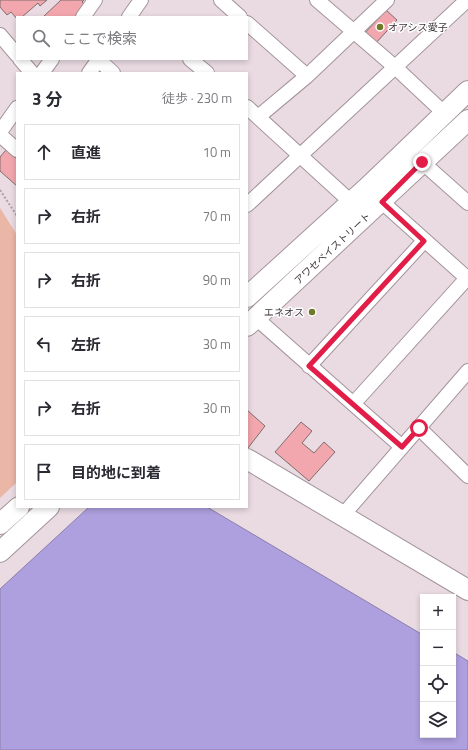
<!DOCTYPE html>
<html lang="ja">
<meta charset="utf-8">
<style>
:root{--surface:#fff;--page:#f2f2f3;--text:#2b2b33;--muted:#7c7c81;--line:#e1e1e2}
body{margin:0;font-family:"Titillium Web","Noto Sans JP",sans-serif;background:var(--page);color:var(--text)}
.controls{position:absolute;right:12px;bottom:12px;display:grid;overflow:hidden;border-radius:0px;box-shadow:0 2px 6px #0003}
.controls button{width:36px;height:36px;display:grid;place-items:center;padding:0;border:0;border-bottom:1px solid var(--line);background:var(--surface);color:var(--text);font:20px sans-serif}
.stop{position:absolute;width:12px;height:12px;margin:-9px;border:3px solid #e11d48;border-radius:50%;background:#fff}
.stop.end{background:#e11d48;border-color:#fff;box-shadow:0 1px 4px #0008}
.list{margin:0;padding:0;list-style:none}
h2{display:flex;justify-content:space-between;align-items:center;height:52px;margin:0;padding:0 16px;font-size:17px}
h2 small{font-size:13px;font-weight:400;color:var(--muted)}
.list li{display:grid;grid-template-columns:26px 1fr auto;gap:12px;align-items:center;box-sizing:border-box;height:56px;margin:0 8px 8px;padding:0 8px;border:1px solid var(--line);border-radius:0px}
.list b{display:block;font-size:15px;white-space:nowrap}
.list em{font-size:13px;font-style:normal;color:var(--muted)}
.icon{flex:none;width:22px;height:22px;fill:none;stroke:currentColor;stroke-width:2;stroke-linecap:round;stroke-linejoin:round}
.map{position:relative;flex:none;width:468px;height:750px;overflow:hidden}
.search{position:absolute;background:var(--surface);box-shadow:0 2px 6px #0003;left:16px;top:16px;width:232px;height:44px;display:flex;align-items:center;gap:10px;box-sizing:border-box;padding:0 14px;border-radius:0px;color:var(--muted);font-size:15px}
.panel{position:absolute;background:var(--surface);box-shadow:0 2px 6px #0003;left:16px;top:72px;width:232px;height:436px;border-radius:0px}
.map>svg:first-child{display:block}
.green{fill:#eab6a6}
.water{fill:#ae9fde;stroke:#8c7fac}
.building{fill:#f2a6ad;stroke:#7e6e6f}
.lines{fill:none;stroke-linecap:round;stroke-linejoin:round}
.street-casing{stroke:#a3949b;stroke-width:16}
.secondary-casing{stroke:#a3949b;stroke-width:22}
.path{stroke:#ab9fa5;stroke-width:2;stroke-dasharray:2 2;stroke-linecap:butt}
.street{stroke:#fff;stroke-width:14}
.secondary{stroke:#fff;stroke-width:20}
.route{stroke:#e11d48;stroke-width:5}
.poi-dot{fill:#6e7a26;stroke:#fff;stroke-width:1.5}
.labels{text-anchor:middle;stroke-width:3;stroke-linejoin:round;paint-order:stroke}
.poi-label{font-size:10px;fill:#3b3538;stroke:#fff;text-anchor:start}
.street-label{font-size:10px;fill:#3b3538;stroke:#fff}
</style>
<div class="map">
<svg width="468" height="750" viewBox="0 0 468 750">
<rect width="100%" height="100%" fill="#eadae2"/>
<path class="green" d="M 0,208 L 17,235 L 17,482 L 0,498 Z"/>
<path class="water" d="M 89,507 L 207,507 L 423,635 L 423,735 L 453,735 L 453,652 L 468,661 L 468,750 L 0,750 L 0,589 Z"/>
<path class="building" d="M 0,0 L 47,0 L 40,6 L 38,3 L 22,17 L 17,17 L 17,19 L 11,12 L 7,15 L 0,7 Z
M 61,0 L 84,0 L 82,2 L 86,5 L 78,17 L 43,17 Z
M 386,10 L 397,20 L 375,44 L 364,34 Z
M 6,150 L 17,159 L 17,186 L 0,171 L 0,157 Z
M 247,410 L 265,426 L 248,448 L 247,447 Z
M 301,422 L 312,431 L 302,443 L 314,453 L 324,442 L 335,452 L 309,481 L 275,452 Z"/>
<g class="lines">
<g class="street-casing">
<path id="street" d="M 221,0 L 240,17
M 317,0 L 395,67 L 444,113
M 83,17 L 95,0
M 129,17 L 141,0
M 247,23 L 307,76
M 0,35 L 17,55
M 20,59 L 32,73
M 190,59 L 207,73
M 99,60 L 113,73
M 42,73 L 52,59
M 89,73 L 99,59
M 247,107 L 351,202
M 258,117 L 307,76 L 387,0
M 0,132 L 17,108
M 0,135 L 17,150
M 422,162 L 468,203
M 382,202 L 468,279
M 247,205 L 467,0
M 256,318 L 402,447
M 309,366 L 424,241
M 354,403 L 468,277
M 419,428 L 468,476
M 343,515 L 468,371"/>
</g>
<g class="secondary-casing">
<path id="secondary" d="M 247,297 L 368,187 L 468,91
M 247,326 L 468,120
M 247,459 L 468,590
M 0,524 L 19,507
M 0,552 L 49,507"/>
</g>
<path class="path" d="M 0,190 L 17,216"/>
<use href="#street" class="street"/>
<use href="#secondary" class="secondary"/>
</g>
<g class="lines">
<path class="route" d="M 419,428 L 402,447 L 309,366 L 424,241 L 382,202 L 422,162"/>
</g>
<g class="poi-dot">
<circle cx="380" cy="27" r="4"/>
<circle cx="312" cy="312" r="4"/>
</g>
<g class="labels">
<g class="poi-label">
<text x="388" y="31">オアシス愛子</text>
<text x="304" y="316" text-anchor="end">エネオス</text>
</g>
<g class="street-label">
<text transform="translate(332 248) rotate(-43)" y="4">アワセベイストリート</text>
</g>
</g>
</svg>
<div class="controls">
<button>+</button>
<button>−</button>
<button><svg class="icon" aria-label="locate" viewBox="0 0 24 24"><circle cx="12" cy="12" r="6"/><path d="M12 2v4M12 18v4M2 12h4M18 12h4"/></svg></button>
<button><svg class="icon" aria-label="layers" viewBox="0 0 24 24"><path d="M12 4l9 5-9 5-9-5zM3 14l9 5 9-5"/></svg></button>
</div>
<div class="stop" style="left:419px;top:428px"></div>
<div class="stop end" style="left:422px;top:162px"></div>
<div class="search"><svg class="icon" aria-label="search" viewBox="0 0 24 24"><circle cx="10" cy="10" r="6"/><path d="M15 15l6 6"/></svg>ここで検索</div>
<section class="panel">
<h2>3 分<small>徒歩 · 230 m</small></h2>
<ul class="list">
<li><svg class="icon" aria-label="ahead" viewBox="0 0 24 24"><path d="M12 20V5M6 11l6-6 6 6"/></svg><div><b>直進</b></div><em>10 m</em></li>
<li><svg class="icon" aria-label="right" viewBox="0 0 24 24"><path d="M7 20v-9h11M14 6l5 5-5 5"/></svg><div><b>右折</b></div><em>70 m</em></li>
<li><svg class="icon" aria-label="right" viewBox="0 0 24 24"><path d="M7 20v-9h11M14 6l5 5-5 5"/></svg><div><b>右折</b></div><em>90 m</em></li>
<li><svg class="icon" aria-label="left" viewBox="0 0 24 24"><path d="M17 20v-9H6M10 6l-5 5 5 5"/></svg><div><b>左折</b></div><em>30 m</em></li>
<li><svg class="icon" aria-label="right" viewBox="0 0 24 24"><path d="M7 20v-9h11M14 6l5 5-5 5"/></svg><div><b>右折</b></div><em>30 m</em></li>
<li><svg class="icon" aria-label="arrive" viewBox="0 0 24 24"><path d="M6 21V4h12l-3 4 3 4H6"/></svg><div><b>目的地に到着</b></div></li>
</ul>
</section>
</div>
